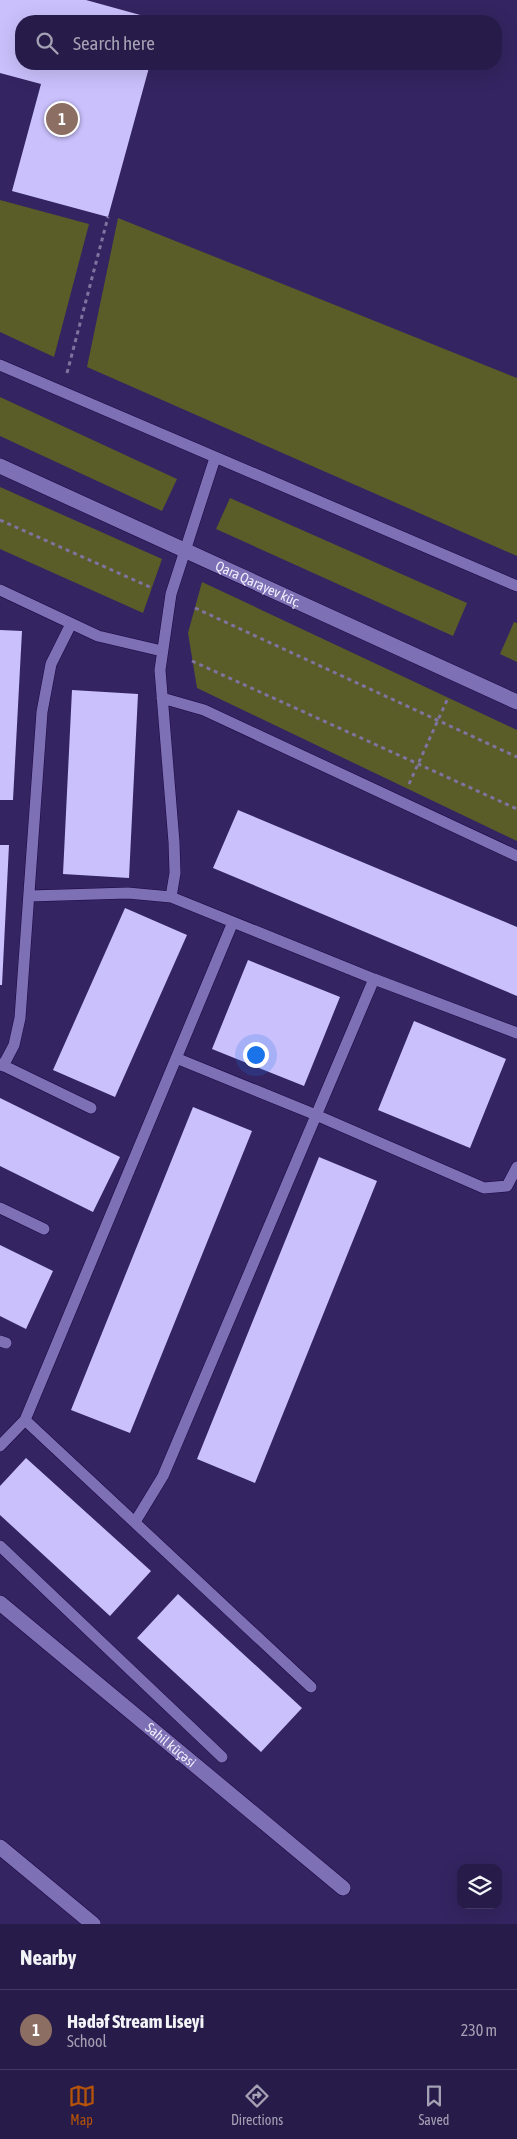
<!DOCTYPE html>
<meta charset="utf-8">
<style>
:root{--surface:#271b49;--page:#332853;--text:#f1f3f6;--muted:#a4a1b4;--line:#433961;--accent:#b45309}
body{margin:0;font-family:"Asap Condensed",sans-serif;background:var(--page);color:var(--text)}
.controls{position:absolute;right:15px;bottom:15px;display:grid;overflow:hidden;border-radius:10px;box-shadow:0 5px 20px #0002}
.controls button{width:45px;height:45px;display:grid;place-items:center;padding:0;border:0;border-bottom:1px solid var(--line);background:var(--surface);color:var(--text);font:25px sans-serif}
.you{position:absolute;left:255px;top:1054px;width:18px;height:18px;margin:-12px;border:4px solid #fff;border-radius:50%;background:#1a73e8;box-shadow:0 0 0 8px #1a73e833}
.badge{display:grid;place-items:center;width:32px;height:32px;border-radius:50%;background:var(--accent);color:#fff;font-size:16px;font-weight:700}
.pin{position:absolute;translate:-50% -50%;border:2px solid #fff;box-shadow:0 1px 5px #0006}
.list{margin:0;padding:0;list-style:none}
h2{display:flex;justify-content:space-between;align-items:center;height:65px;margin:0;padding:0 20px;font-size:21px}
h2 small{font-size:16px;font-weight:400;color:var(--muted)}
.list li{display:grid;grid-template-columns:32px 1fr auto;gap:15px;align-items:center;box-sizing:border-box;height:80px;padding:0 20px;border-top:1px solid var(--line)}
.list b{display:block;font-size:19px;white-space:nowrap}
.list p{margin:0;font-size:16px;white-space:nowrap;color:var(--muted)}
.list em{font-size:16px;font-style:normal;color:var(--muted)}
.icon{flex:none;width:28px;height:28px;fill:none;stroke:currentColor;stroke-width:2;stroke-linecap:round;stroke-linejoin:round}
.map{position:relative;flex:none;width:517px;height:1924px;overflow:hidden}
.search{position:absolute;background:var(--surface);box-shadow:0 5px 20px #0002;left:15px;right:15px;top:15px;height:55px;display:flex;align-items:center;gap:12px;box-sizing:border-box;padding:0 18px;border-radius:20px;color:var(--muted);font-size:19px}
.sheet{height:145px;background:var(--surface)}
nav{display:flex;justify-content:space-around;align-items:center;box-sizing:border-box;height:70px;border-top:1px solid var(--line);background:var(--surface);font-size:14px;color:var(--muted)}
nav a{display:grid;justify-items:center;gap:2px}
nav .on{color:var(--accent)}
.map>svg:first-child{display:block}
.green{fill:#5a5d28}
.building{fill:#cac0fc}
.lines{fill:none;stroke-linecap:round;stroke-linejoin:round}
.lane-casing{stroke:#1d0744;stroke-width:12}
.street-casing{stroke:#1d0744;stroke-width:16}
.path{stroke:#7e749f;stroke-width:3;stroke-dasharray:4 4;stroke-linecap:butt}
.lane{stroke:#7d70b5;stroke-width:11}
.street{stroke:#7d70b5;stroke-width:15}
.labels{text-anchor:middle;stroke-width:5;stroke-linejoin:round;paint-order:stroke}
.street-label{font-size:14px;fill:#f1effe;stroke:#1a142f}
</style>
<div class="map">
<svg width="517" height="1924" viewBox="0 0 517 1924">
<rect width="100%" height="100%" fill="#342461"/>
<path class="green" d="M 0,200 L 89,224 L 54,357 L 0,332 Z
M 118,218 L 517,378 L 517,556 L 87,367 Z
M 0,397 L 177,479 L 162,511 L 0,436 Z
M 0,487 L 162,559 L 143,613 L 0,549 Z
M 230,498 L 467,603 L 453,636 L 216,529 Z
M 202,582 L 517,730 L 517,841 L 197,688 L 188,633 Z
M 514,622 L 517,623 L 517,662 L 500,654 Z"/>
<path class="building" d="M 0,0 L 86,0 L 162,21 L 21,21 L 21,64 L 150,64 L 108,217 L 12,191 L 41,84 L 0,73 Z
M 0,630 L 22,631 L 13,800 L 0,800 Z
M 72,690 L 138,694 L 129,878 L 63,874 Z
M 238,810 L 517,927 L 517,996 L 213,868 Z
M 0,845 L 9,845 L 2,985 L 0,985 Z
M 125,908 L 187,935 L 115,1097 L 53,1070 Z
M 248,960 L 340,997 L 304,1086 L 212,1049 Z
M 414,1021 L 506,1059 L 470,1148 L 378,1110 Z
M 0,1098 L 120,1157 L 93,1212 L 0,1166 Z
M 193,1107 L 252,1131 L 130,1433 L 71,1410 Z
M 319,1157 L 377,1181 L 255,1483 L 197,1459 Z
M 0,1245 L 53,1271 L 26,1329 L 0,1316 Z
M 26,1458 L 151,1571 L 110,1616 L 0,1515 L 0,1486 Z
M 178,1594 L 302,1708 L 261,1752 L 137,1638 Z"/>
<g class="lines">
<g class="lane-casing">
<path id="lane" d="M 0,365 L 517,586
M 0,590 L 98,636 L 162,651
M 162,698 L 204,710 L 517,856
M 30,896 L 128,893 L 171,897 L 374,979 L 517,1033
M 171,897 L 175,873 L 174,842 L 160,670 L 171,594 L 215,458
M 176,1058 L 316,1115 L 484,1188 L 507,1186 L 517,1167
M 0,1064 L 91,1108
M 3,1066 L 14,1045 L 20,1018 L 42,712 L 51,664 L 71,624
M 0,1208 L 44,1229
M 0,1341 L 6,1343
M 25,1420 L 311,1687
M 0,1446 L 25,1420 L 233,922
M 135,1522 L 163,1476 L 374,979
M 0,1546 L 222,1757"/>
</g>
<g class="street-casing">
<g id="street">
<path id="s1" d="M 0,466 L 517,702"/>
<path id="s2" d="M 0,1603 L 343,1888"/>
<path d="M 0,1847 L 93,1924"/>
</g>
</g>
<path class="path" d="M 67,373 L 108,217
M 0,520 L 152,588
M 195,608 L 517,757
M 192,661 L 517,809
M 409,784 L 448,698"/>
<use href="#lane" class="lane"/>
<use href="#street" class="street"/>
</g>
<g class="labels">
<g class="street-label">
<text dy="5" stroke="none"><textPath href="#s1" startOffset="284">Qara Qarayev küç.</textPath></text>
<text dy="5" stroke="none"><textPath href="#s2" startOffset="222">Sahil küçəsi</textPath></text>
</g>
</g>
</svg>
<div class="controls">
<button><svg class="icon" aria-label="layers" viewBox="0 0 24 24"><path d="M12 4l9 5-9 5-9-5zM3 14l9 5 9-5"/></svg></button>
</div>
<div class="you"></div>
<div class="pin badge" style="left:62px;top:119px;background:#8d6e63">1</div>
<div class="search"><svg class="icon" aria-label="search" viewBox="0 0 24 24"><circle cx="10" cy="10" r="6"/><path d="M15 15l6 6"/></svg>Search here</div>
</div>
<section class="sheet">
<h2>Nearby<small></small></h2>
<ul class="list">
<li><span class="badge" style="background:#8d6e63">1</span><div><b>Hədəf Stream Liseyi</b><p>School</p></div><em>230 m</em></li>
</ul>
</section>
<nav>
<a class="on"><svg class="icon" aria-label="map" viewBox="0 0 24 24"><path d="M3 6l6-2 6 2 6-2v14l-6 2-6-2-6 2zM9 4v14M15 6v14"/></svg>Map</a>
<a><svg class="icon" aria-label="directions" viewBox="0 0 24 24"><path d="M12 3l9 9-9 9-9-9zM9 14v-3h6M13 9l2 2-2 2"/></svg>Directions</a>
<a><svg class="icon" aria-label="saved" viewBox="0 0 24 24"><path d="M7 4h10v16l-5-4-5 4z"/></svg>Saved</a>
</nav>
